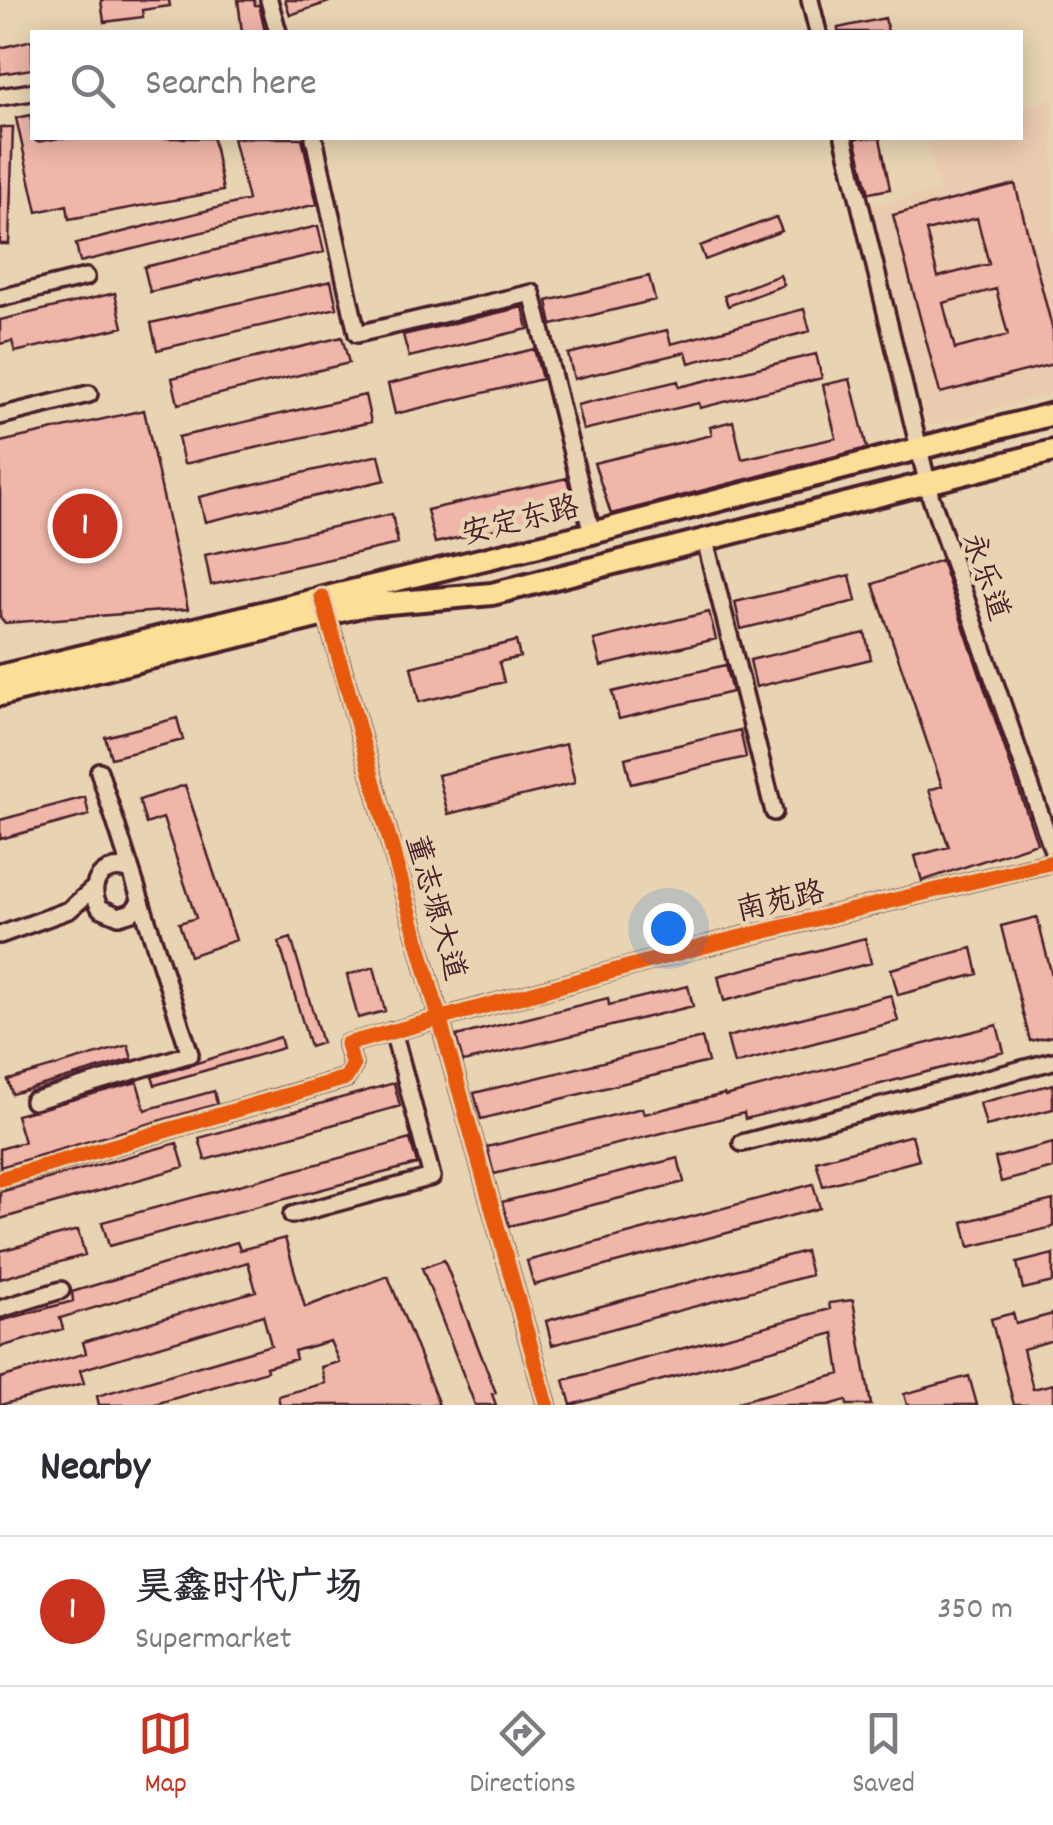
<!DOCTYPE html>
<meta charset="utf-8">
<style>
:root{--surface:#fff;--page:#f2f2f3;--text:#2b2b33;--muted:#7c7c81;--line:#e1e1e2;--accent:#c8321e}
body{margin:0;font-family:Dekko,"LXGW WenKai TC",sans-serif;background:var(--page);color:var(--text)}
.you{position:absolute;left:668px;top:928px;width:35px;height:35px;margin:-25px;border:8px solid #fff;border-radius:50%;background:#1a73e8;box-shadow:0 0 0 15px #1a73e833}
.badge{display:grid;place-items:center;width:65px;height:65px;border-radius:50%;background:var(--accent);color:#fff;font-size:32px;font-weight:700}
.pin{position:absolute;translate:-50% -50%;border:5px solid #fff;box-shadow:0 2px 10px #0006}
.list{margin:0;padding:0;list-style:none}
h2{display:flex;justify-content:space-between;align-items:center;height:130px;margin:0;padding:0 40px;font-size:42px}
h2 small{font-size:32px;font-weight:400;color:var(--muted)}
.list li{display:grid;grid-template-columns:65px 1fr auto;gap:30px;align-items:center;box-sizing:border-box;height:150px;padding:0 40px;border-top:2px solid var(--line)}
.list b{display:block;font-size:38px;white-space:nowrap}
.list p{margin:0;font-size:32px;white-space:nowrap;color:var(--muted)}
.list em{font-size:32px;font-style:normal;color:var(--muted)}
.icon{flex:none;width:55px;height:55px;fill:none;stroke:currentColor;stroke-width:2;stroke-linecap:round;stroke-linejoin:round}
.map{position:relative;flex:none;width:1053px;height:1405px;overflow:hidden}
.search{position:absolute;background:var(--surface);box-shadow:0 5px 25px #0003;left:30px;right:30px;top:30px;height:110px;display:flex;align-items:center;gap:25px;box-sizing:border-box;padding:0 35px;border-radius:0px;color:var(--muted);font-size:38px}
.sheet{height:280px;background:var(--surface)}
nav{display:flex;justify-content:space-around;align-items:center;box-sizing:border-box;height:140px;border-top:2px solid var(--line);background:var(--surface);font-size:28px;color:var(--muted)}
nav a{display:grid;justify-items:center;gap:5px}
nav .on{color:var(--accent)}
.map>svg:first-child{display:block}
.built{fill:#eacbaf}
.building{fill:#efb6a9;stroke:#4a1f2b;stroke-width:2.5;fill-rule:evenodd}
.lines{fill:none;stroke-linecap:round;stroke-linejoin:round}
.minor-casing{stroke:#4a1f2b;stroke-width:22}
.major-casing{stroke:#4a1f2b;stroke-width:28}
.minor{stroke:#e8d4b2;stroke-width:15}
.major{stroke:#fdde96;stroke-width:20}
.cycleway-casing{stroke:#e8d4b2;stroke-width:21}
.cycleway{stroke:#e8590c;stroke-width:15}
.labels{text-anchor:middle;stroke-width:9;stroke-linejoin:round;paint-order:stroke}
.street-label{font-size:30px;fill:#4a1f2b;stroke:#e8d4b2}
</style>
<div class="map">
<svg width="1053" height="1405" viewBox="0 0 1053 1405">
<rect width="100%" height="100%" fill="#e8d4b2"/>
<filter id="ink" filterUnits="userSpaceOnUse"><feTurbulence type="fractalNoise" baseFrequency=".01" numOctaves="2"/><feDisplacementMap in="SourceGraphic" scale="20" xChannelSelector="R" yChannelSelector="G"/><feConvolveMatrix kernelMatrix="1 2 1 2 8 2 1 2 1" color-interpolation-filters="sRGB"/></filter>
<g filter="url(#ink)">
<path class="built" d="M 1053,99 L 1053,393 L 928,427 L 866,207 L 938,191 L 927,138 L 1020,138 L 1021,108 Z"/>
<path class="building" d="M 101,0 L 169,0 L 170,6 L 142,10 L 143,17 L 104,22 Z
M 238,0 L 254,0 L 255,5 L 259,5 L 265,32 L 242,32 Z
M 285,0 L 329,0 L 329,2 L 290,15 Z
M 885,18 L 888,32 L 838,32 L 838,28 Z
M 32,40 L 32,69 L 0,74 L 0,48 Z
M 31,115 L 32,138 L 37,142 L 60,138 L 213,138 L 223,191 L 69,219 L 67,205 L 37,212 L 16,118 Z
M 0,127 L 13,127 L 9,244 L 0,244 Z
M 233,138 L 302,138 L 317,204 L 80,262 L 76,244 L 248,200 Z
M 855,138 L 880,138 L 890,189 L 869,193 Z
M 1015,184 L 1053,331 L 1053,364 L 940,393 L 893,215 ZM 977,218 L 989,264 L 938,277 L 926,231 ZM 996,289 L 1008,335 L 955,349 L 943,303 Z
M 776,217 L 782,231 L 705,260 L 700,246 Z
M 318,226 L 324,252 L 150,292 L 144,267 Z
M 780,275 L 784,285 L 728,306 L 724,296 Z
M 649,276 L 655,300 L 552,325 L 547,301 Z
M 331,281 L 337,308 L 157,350 L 151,323 Z
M 115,293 L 123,327 L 15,352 L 12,341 L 0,344 L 0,320 Z
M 523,307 L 528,329 L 409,357 L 403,335 Z
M 804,309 L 810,331 L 689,363 L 686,352 L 574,379 L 568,354 L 667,330 L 671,344 Z
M 342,337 L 349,363 L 178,404 L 172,378 Z
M 534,349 L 542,379 L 395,414 L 388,384 Z
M 816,354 L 822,378 L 700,408 L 699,403 L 583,430 L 577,405 L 678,381 L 679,387 Z
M 850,379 L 867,448 L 611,514 L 594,463 L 712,435 L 710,427 L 733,421 L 742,459 L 836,438 L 823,385 Z
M 365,395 L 371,422 L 184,464 L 178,437 Z
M 144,410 L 188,609 L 5,623 L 0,617 L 0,442 Z
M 379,455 L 385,480 L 205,522 L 199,497 Z
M 567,478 L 575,511 L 435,543 L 427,510 Z
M 392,514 L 398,544 L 211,585 L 205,555 Z
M 941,560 L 1037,843 L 922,881 L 915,856 L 949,847 L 929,790 L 942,786 L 873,584 Z
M 850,575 L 856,601 L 741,629 L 735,602 Z
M 709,612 L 716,639 L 601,666 L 594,640 Z
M 865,633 L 871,659 L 756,687 L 750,660 Z
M 516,641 L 520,657 L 499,662 L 504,682 L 419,702 L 411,667 Z
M 725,665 L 732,692 L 619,719 L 612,692 Z
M 177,718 L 183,740 L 111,758 L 105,737 Z
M 740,730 L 746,757 L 631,784 L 625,758 Z
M 566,744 L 575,783 L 448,814 L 438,775 Z
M 185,785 L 236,940 L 190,956 L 179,923 L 196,918 L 163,818 L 146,824 L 139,800 Z
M 85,797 L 89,815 L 0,839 L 0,820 Z
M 1037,917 L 1053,980 L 1053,1036 L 1030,1041 L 1001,926 Z
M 291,938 L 322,1043 L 310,1047 L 279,942 Z
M 865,938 L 871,963 L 724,1001 L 718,976 Z
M 972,948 L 978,974 L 898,995 L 891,969 Z
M 374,967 L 385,1011 L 358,1018 L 347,975 Z
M 688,986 L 693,1006 L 463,1062 L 456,1036 L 608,998 L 609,1005 Z
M 891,995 L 898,1021 L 734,1064 L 727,1037 Z
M 997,1025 L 1004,1052 L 745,1119 L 744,1113 L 494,1174 L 487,1147 L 642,1108 L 644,1114 L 724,1094 L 725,1096 Z
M 280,1037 L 283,1048 L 155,1085 L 152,1077 Z
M 702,1038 L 708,1062 L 481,1119 L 474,1093 Z
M 128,1045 L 132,1059 L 12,1094 L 8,1080 Z
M 137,1082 L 145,1110 L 214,1091 L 217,1104 L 0,1167 L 0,1149 L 24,1142 L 16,1115 Z
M 394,1083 L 400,1106 L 205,1160 L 199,1138 Z
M 1053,1084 L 1053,1109 L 986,1126 L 980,1103 Z
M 912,1135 L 919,1160 L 823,1186 L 816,1161 Z
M 410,1139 L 417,1164 L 109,1246 L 102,1222 Z
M 177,1143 L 184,1167 L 0,1219 L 0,1192 Z
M 1053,1143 L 1053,1168 L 1001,1182 L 995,1158 Z
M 678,1158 L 684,1182 L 509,1226 L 502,1202 Z
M 813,1184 L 820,1208 L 534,1285 L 527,1261 Z
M 1053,1200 L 1053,1227 L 969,1247 L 963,1222 Z
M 78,1230 L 85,1255 L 0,1279 L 0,1251 Z
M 285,1238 L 305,1307 L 388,1276 L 439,1405 L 280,1405 L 278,1396 L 325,1383 L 321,1367 L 339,1362 L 330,1341 L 294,1351 L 296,1359 L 266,1367 L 267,1371 L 152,1405 L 99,1405 L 97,1396 L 271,1345 L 263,1315 L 80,1370 L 84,1383 L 0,1405 L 0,1378 L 86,1353 L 83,1342 L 256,1291 L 248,1262 L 60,1318 L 63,1329 L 0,1347 L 0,1321 L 73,1301 L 72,1292 L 237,1242 L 240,1250 Z
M 805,1251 L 811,1275 L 552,1345 L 546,1321 Z
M 1053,1254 L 1053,1282 L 1023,1289 L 1017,1263 Z
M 444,1260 L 496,1393 L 492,1394 L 496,1405 L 475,1405 L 422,1268 Z
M 853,1300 L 871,1405 L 847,1405 L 846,1400 L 829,1405 L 738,1405 L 738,1402 L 840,1374 L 834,1333 L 571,1405 L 564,1380 L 830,1309 L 829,1303 Z
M 1013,1313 L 1016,1324 L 1053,1314 L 1053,1340 L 1023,1349 L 1033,1389 L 1053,1384 L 1053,1405 L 1014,1405 L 991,1319 Z
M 969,1376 L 977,1405 L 907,1405 L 904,1394 Z"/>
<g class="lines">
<g class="minor-casing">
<path id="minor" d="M 269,0 L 278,32
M 810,0 L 818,32
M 0,97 L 32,92
M 314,138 L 357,334 L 532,293 L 592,533
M 844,138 L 931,498 L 1053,851
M 0,298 L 86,277
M 0,416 L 89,394
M 705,540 L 774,812
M 324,604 L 547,1405
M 131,871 C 104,861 85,883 100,908 L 119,916 L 132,912 L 141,901
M 0,935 L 69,910 L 93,889
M 33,1101 L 190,1054 L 99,771
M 742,1143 L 1053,1061
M 0,1179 L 346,1078 L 353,1066 L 347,1044 L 708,945 L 1053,862
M 292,1215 L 432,1177 L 393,1031
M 0,1309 L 61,1290"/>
</g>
<g class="major-casing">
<path id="major" d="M 0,676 L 592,533 L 1053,414
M 0,695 L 365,605 L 492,594 L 1053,451"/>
</g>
<use href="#minor" class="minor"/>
<use href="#major" class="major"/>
<g class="cycleway-casing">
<path id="cycleway" d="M 322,597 L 547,1405
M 0,1179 L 346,1078 L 353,1066 L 347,1044 L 708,945 L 1053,862"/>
</g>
<use href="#cycleway" class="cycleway"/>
</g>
</g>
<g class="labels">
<g class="street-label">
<text transform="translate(520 519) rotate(-14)" y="10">安定东路</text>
<text transform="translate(987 576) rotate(71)" y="10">永乐道</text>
<text transform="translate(780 900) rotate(-13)" y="10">南苑路</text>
<text transform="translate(437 907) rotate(74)" y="10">董志塬大道</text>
</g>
</g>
</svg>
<div class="you"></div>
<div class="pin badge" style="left:85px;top:526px">1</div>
<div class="search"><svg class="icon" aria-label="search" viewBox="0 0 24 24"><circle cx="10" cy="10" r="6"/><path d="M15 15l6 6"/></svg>Search here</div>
</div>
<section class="sheet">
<h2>Nearby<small></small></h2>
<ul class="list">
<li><span class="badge">1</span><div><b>昊鑫时代广场</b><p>Supermarket</p></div><em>350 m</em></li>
</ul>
</section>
<nav>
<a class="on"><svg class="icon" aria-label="map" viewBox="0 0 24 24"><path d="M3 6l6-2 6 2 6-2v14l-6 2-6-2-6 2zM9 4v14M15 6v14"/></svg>Map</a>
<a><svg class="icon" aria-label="directions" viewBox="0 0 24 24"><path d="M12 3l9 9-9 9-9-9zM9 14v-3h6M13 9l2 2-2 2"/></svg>Directions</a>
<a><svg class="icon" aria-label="saved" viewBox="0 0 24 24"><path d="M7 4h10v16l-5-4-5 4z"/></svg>Saved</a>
</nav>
